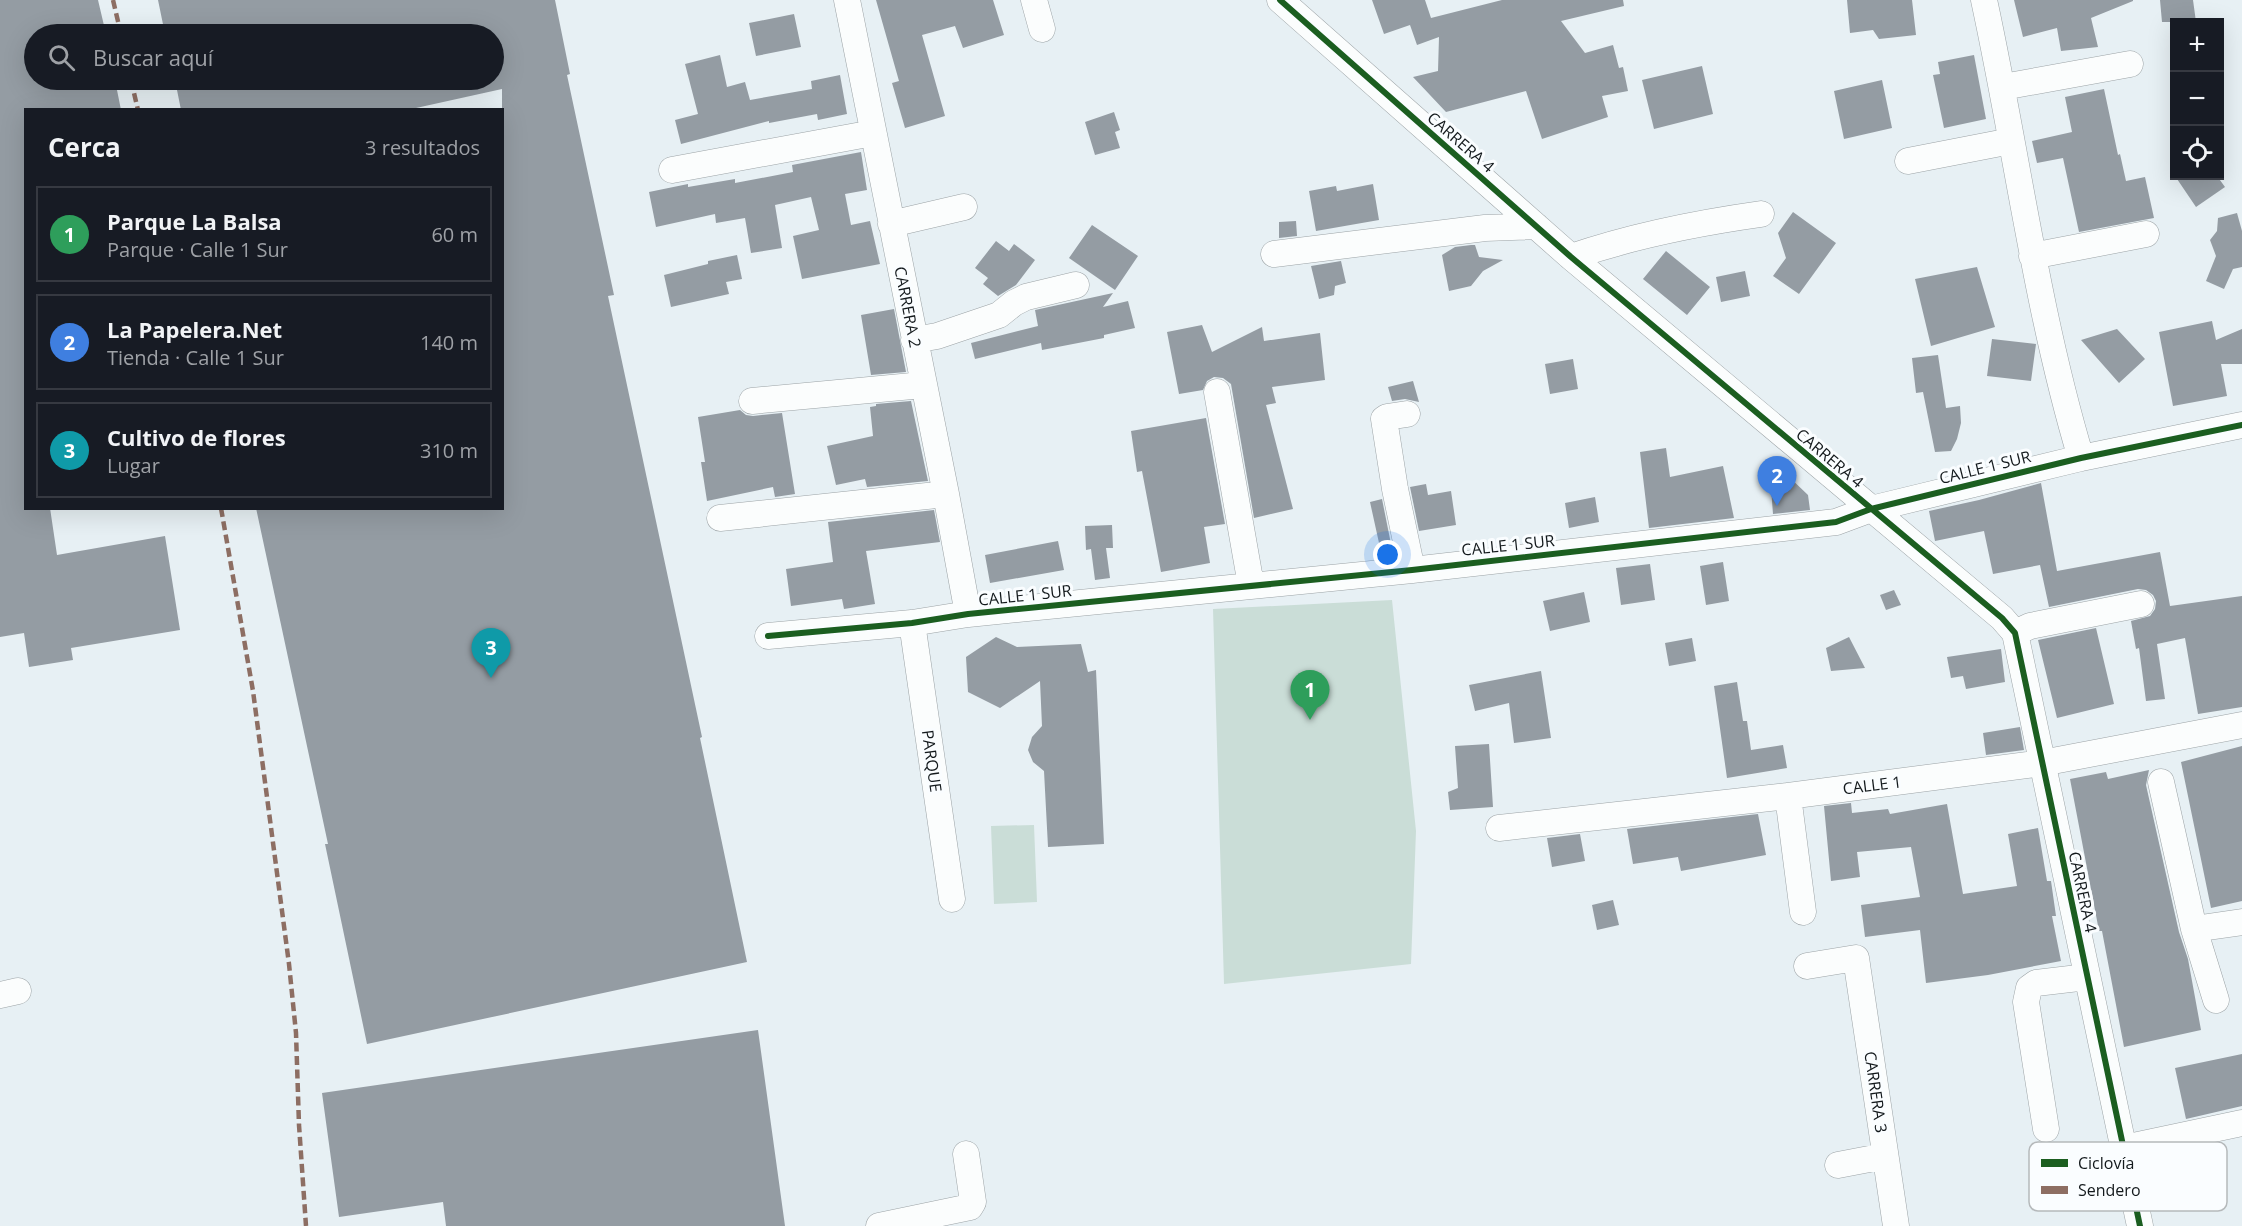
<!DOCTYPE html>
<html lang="es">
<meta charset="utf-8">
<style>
:root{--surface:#171b24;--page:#242831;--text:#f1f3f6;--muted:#9ea1a6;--line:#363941;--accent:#aeb3b6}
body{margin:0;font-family:"Open Sans",sans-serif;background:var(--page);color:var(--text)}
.controls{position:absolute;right:18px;top:18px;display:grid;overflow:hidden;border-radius:0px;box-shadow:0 6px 24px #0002}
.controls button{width:54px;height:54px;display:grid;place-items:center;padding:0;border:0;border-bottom:2px solid var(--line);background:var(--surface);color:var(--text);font:30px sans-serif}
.you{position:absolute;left:1388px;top:555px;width:21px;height:21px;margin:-15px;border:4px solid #fff;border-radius:50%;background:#1a73e8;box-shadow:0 0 0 9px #1a73e833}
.badge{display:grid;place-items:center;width:39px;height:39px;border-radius:50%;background:var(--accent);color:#fff;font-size:20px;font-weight:700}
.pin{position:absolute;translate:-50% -50px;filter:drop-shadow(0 2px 3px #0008)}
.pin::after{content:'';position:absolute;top:32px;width:21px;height:18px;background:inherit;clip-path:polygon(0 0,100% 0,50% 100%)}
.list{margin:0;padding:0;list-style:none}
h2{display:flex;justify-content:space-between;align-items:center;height:78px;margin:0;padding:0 24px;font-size:26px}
h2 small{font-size:20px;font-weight:400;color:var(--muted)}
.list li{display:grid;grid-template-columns:39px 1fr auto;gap:18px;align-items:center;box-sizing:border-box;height:96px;margin:0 12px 12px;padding:0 12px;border:2px solid var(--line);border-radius:0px}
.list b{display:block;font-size:22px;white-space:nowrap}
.list p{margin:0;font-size:20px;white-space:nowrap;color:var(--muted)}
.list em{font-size:20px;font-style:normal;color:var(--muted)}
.icon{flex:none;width:33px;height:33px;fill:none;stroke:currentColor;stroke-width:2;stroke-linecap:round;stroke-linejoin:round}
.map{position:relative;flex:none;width:2242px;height:1226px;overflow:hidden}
.search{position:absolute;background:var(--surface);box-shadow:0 6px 24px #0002;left:24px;top:24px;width:480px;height:66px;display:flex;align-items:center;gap:15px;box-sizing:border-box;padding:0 21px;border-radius:33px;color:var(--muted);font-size:22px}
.panel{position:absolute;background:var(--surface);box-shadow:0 6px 24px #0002;left:24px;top:108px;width:480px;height:402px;border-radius:0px}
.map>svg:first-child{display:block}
.green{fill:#caddd7}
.building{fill:#949ca3}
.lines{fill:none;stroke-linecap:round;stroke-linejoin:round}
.minor-casing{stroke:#9ca3a6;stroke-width:27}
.minor{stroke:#fbfdfd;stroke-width:26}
.quiet{stroke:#8d6e63;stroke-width:4.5;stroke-dasharray:9 4.5;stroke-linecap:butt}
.cycleway-casing{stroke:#fafdff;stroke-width:10}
.cycleway{stroke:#1b5e20;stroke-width:6}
.labels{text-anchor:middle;stroke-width:6;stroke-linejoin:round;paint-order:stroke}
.street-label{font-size:16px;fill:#13191c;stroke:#fafdff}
.key{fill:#fafdff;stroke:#b5b9bb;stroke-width:1.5}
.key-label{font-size:16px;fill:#13191c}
</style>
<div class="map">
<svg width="2242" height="1226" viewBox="0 0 2242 1226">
<rect width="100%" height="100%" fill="#e7f0f4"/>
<path class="green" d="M 1392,600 L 1416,831 L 1411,964 L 1224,984 L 1213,609 Z
M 1034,825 L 1037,902 L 994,904 L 991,826 Z"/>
<path class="building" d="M 0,0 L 98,0 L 106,34 L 34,34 L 34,80 L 115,80 L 121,110 L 26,110 L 26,508 L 50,508 L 57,555 L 165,536 L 180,630 L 71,648 L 73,660 L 29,667 L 24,633 L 0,637 Z
M 158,0 L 555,0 L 570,74 L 567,75 L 614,295 L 608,296 L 702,737 L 700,738 L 747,962 L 367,1044 L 325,844 L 328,844 L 256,508 L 502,508 L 502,89 L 407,110 L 181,110 L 175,80 L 494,80 L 494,34 L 165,34 Z
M 876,0 L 993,0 L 1004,35 L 963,48 L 955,26 L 922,35 L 945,116 L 905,128 L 892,83 L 899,81 Z
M 1372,0 L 1425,0 L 1431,18 L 1502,0 L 1623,0 L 1624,6 L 1561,21 L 1585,53 L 1613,45 L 1619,68 L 1623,67 L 1628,91 L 1602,96 L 1608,117 L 1542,139 L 1526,91 L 1446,112 L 1413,77 L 1438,71 L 1439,37 L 1417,45 L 1410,25 L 1384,34 Z
M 1847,0 L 1912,0 L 1916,35 L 1879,39 L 1873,30 L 1850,33 Z
M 2014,0 L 2133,0 L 2133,1 L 2091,18 L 2098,47 L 2061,51 L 2057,28 L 2023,37 Z
M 2160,0 L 2193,0 L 2196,22 L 2162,22 Z
M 794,14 L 801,47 L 756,56 L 749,23 Z
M 720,55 L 727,87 L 745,82 L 750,100 L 812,89 L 811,81 L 840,75 L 847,114 L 818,120 L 817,114 L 769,123 L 769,121 L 681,144 L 675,120 L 698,114 L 685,64 Z
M 1974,55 L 1986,119 L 1944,128 L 1933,75 L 1940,74 L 1938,62 Z
M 1702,66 L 1713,114 L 1654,129 L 1642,80 Z
M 1882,80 L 1892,128 L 1844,139 L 1834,91 Z
M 2104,89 L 2118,155 L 2120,154 L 2126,181 L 2145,177 L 2154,218 L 2079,232 L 2063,158 L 2037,163 L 2032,141 L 2072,132 L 2065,97 Z
M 1114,112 L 1120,130 L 1115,132 L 1120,148 L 1095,155 L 1085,122 Z
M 861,152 L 867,190 L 845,194 L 851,225 L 870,221 L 880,264 L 802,279 L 793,236 L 819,230 L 811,197 L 775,205 L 782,248 L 751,253 L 745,218 L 716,223 L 715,214 L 656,227 L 649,192 L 688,184 L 688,187 L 735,179 L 735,183 L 793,172 L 792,165 Z
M 2175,176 L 2217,176 L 2225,187 L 2196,207 Z
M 1373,184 L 1379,220 L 1316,231 L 1309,191 L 1336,186 L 1337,191 Z
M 1793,212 L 1836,243 L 1799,294 L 1773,276 L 1786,258 L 1778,233 Z
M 2237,213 L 2242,231 L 2242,267 L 2233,269 L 2224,289 L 2206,281 L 2216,256 L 2210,240 L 2217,231 L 2218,218 Z
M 1296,221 L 1297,236 L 1279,238 L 1279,222 Z
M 1092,225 L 1138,256 L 1115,290 L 1069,258 Z
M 996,241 L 1009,251 L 1014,244 L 1035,260 L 1016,285 L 998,296 L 983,284 L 988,278 L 975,268 Z
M 1471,245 L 1475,245 L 1479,257 L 1503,260 L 1483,271 L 1471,286 L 1449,291 L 1442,255 L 1455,247 Z
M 1666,251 L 1710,287 L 1687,315 L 1643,279 Z
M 737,255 L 742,279 L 726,282 L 729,294 L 671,307 L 664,275 L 708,264 L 708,261 Z
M 1341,261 L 1346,283 L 1335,286 L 1334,295 L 1319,299 L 1311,266 Z
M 1977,267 L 1995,327 L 1931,346 L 1915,279 Z
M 1745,271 L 1750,296 L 1721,302 L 1716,277 Z
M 1113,293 L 1103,307 L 1128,301 L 1135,328 L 1104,335 L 1104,338 L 1042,350 L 1041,343 L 975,359 L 971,343 L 1038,326 L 1035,310 Z
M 894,309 L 906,372 L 871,375 L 861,315 Z
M 2212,321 L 2216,340 L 2242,329 L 2242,364 L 2221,364 L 2227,396 L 2173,406 L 2159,332 Z
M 1202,325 L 1212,352 L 1262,327 L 1264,341 L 1320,333 L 1325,380 L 1272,387 L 1276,403 L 1266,405 L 1293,509 L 1254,518 L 1231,384 L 1223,378 L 1214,377 L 1207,381 L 1203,390 L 1179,394 L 1167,332 Z
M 2117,329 L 2145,359 L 2119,383 L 2081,340 Z
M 1992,339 L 2036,344 L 2031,381 L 1987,376 Z
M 1938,355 L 1946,408 L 1960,406 L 1961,423 L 1957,439 L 1951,451 L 1935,452 L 1923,392 L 1916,393 L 1912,358 Z
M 1573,359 L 1578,389 L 1550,394 L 1545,364 Z
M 1413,381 L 1419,402 L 1405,399 L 1392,401 L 1388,387 Z
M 911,401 L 928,481 L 867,487 L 865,479 L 836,485 L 827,446 L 873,436 L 870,407 L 876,406 L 876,404 Z
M 740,410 L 746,415 L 753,416 L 782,413 L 795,494 L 775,497 L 773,487 L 707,501 L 701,462 L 705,462 L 698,417 Z
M 1206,418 L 1225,524 L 1204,527 L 1210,563 L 1161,572 L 1142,471 L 1137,472 L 1131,431 Z
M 1666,448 L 1670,477 L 1723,466 L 1734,518 L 1649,528 L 1640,452 Z
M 1785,473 L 1808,495 L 1810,510 L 1773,514 L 1770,475 Z
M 2041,483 L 2057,571 L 2160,552 L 2170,606 L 2242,596 L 2242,707 L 2198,714 L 2185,638 L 2157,644 L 2165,699 L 2146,701 L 2139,648 L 2136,649 L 2131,621 L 2150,616 L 2155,609 L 2156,601 L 2153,595 L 2146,590 L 2138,589 L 2049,607 L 2040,565 L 1993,574 L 1984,531 L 1935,541 L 1929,511 L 1979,500 Z
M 1426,484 L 1428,495 L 1451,491 L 1456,525 L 1419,531 L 1410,487 Z
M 1595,497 L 1599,522 L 1569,528 L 1565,503 Z
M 1382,499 L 1392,549 L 1381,552 L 1370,502 Z
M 934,510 L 940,542 L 866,551 L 875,604 L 844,609 L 842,599 L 791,606 L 786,569 L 833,562 L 828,522 Z
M 1112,525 L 1113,548 L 1106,548 L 1110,578 L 1095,580 L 1091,549 L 1086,550 L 1085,526 Z
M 1058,541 L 1064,570 L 990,583 L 985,555 Z
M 1723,562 L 1729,601 L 1706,605 L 1700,566 Z
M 1650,564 L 1655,600 L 1621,605 L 1616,568 Z
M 1894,590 L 1901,605 L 1886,610 L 1880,595 Z
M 1584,592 L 1590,622 L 1550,631 L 1543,601 Z
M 2096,628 L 2114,704 L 2057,718 L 2038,640 Z
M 996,637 L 1017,647 L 1081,644 L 1088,672 L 1096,670 L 1104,844 L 1048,847 L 1044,771 L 1033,762 L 1028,750 L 1032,737 L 1042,726 L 1040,681 L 1000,708 L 968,692 L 966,657 Z
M 1849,637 L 1865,668 L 1831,671 L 1826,648 Z
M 1692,638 L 1696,661 L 1669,666 L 1665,643 Z
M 2001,649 L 2005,682 L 1966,689 L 1963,676 L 1951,678 L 1947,657 Z
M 1541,671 L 1551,738 L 1514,743 L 1509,703 L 1475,711 L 1469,685 Z
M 1737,682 L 1743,721 L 1747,721 L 1751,750 L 1783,745 L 1787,768 L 1727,778 L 1714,686 Z
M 2020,727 L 2024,750 L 1986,755 L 1983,733 Z
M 1489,744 L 1493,807 L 1450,810 L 1448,792 L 1458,788 L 1455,746 Z
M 2242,746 L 2242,901 L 2211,908 L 2181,762 Z
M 2149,770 L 2146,785 L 2179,932 L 2188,959 L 2201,1030 L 2124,1047 L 2102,931 L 2099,931 L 2070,779 L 2106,772 L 2108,779 Z
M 1851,803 L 1852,813 L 1888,809 L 1890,814 L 1947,804 L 1963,894 L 2017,886 L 2008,834 L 2038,828 L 2047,881 L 2051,881 L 2056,916 L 2052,916 L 2061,961 L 1988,975 L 1926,983 L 1920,930 L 1865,937 L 1861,905 L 1920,897 L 1911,847 L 1857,852 L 1860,877 L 1831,881 L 1824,806 Z
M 1758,814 L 1766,855 L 1681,871 L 1678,857 L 1633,864 L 1627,829 Z
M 1580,834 L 1585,861 L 1552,867 L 1547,838 Z
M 1613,900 L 1619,925 L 1597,930 L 1592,905 Z
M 758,1030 L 785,1226 L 446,1226 L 443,1202 L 339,1217 L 322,1093 Z
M 2242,1054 L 2242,1106 L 2186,1119 L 2175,1068 Z"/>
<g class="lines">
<g class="minor-casing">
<path id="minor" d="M 847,0 L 946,494 L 968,614
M 1034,0 L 1042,29
M 1280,0 L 1571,257 L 2002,618 L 2015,633 L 2140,1226
M 1984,0 C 2017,152 2036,308 2081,458
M 2003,87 L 2130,64
M 1908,161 L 2011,141
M 672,170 L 873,133
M 891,224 L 964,207
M 1274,254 L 1485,228 L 1536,226
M 2032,256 L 2146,234
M 1571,257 C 1632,236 1697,223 1761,214
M 914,340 L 937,336 L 999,315 L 1014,303 L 1026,297 L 1076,285
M 1217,392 L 1251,585
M 752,401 L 923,385
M 1407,414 L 1387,417 L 1384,419 L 1395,489 L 1412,570
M 720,518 L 946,494
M 912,623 L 952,899
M 2015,633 L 2030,626 L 2141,604
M 768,636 L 912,623 L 968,614 L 1412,570 L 1836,522 L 1871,509 L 2081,458 L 2242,425
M 2161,782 L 2194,929 L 2216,1000
M 1788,796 L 1803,912
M 1499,828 L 1788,796 L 2042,763 L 2242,725
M 2194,929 L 2242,922
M 1807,966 L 1856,958 L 1896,1226
M 0,995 L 18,991
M 2046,1129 L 2026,1002 L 2029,988 L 2036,983 L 2087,977
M 2124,1148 L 2242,1123
M 1838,1165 L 1885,1156
M 879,1226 L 970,1207 L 973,1202 L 966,1154"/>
</g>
<use href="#minor" class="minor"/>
<path class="quiet" d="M 113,0 L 121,34
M 131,80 L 138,110
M 221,508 L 253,691 L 289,964 L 296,1033 L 299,1125 L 306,1226"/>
<g class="cycleway-casing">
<path id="cycleway" d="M 1280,0 L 1571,257 L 2002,618 L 2015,633 L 2140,1226
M 768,636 L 912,623 L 968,614 L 1412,570 L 1836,522 L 1871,509 L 2081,458 L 2242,425"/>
</g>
<use href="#cycleway" class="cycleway"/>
</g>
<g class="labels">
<g class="street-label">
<text transform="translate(1461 142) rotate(41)" y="6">CARRERA 4</text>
<text transform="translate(908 307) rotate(79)" y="6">CARRERA 2</text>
<text transform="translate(1830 458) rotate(40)" y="6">CARRERA 4</text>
<text transform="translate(1985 467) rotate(-14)" y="6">CALLE 1 SUR</text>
<text transform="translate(1508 545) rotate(-6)" y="6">CALLE 1 SUR</text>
<text transform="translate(1025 595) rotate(-6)" y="6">CALLE 1 SUR</text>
<text transform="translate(932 761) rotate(82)" y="6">PARQUE</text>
<text transform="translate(1872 785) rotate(-7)" y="6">CALLE 1</text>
<text transform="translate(2083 892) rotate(78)" y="6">CARRERA 4</text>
<text transform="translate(1876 1092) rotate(82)" y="6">CARRERA 3</text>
</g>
</g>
<rect x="2029" y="1142" width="198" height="69" rx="9" class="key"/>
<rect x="2041" y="1159" width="27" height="8" fill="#1b5e20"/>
<rect x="2041" y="1186" width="27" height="8" fill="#8d6e63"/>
<g class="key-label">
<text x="2078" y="1169">Ciclovía</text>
<text x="2078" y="1196">Sendero</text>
</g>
</svg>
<div class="controls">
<button>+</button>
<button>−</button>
<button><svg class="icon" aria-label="locate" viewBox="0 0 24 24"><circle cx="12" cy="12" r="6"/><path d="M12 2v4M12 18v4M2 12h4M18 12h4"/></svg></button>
</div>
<div class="you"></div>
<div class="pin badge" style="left:1310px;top:720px;background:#2e9e5b">1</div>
<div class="pin badge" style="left:1777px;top:506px;background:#3f7fe0">2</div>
<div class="pin badge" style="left:491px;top:678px;background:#0f9aa8">3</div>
<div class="search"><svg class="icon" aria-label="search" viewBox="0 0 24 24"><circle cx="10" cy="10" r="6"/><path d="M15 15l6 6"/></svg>Buscar aquí</div>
<section class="panel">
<h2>Cerca<small>3 resultados</small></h2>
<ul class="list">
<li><span class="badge" style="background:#2e9e5b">1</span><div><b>Parque La Balsa</b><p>Parque · Calle 1 Sur</p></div><em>60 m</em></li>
<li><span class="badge" style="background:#3f7fe0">2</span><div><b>La Papelera.Net</b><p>Tienda · Calle 1 Sur</p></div><em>140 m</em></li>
<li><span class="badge" style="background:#0f9aa8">3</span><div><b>Cultivo de flores</b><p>Lugar</p></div><em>310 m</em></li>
</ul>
</section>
</div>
